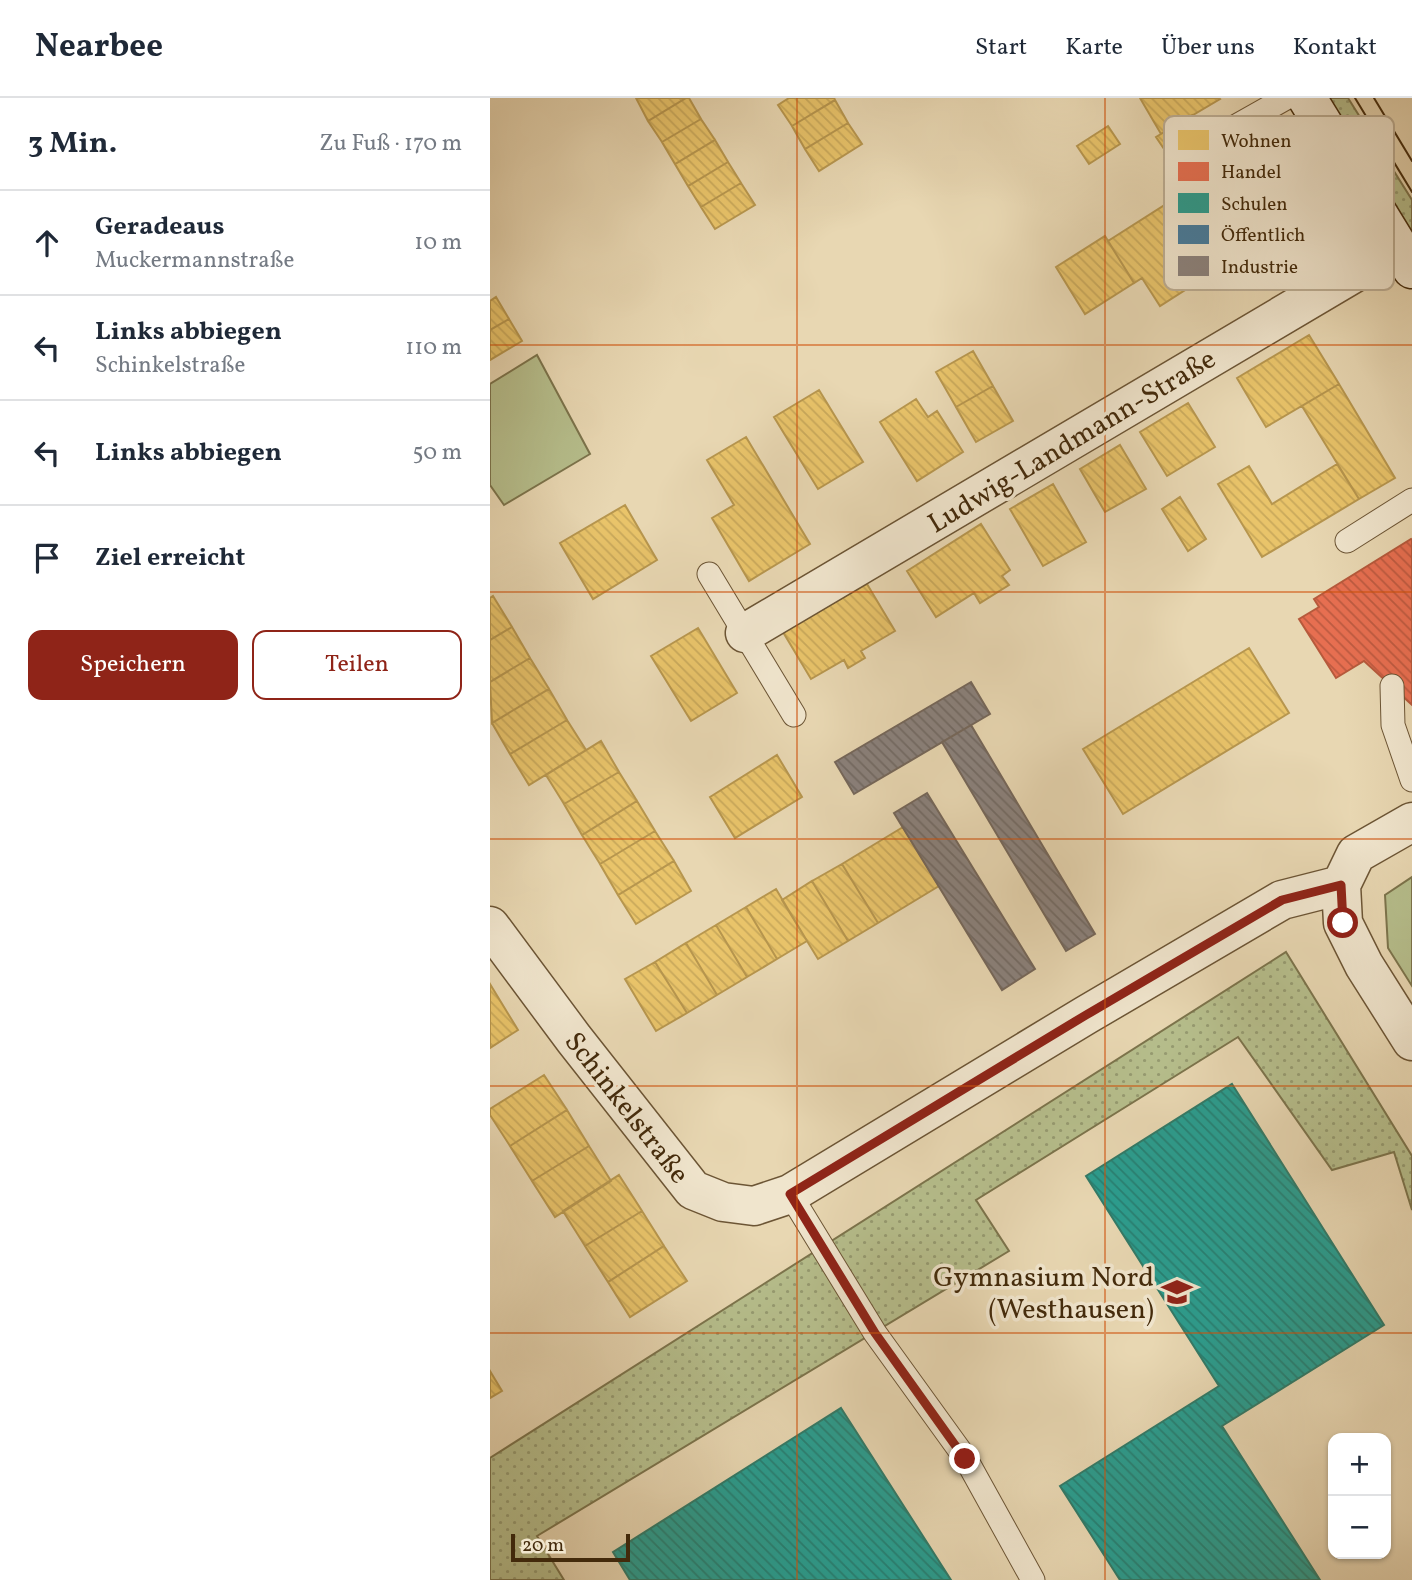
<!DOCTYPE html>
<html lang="de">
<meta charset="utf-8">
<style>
:root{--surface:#fff;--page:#f2f2f3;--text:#1f2937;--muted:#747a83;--line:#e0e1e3;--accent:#8f2418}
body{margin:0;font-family:Vollkorn,serif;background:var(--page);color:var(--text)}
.controls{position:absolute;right:21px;bottom:21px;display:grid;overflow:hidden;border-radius:14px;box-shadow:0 2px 5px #0004}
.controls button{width:63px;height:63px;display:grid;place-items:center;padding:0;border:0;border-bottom:2px solid var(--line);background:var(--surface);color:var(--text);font:35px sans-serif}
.scale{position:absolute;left:21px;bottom:18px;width:119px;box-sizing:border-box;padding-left:7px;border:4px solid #432a0b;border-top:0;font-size:19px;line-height:24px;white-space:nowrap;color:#432a0b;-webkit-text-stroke:5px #f0e5cd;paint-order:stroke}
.stop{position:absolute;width:21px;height:21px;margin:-16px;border:5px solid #8f2418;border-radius:50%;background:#fff}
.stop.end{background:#8f2418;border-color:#fff;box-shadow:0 2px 7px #0008}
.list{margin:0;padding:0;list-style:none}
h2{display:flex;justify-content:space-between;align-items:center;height:91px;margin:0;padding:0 28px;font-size:30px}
h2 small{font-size:23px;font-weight:400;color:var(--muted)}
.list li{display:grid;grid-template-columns:46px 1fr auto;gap:21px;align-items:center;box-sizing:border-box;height:105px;padding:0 28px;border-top:2px solid var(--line)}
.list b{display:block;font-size:26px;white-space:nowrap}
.list p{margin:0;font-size:23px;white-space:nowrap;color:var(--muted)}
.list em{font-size:23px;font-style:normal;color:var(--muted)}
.actions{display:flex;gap:14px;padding:21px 28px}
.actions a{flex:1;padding:16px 0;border:2px solid var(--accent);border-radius:14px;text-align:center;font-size:24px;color:var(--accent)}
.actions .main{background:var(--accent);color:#fff}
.icon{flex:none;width:38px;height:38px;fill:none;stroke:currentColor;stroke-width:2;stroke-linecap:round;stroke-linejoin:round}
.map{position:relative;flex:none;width:922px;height:1482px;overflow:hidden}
header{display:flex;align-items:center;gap:42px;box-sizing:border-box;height:98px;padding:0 35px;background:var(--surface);border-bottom:2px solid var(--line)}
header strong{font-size:33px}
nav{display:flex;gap:38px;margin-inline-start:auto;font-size:24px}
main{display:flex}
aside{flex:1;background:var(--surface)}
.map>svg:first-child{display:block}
.grass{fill:url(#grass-dots);stroke:#7c744c;stroke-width:2}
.green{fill:#b6be8c;stroke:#7c744c;stroke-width:2}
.homes{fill:url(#homes-back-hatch);stroke:#b7964e;stroke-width:2}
.shops{fill:url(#shops-back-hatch);stroke:#b65a3c;stroke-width:2}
.schools{fill:url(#schools-back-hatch);stroke:#327a67;stroke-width:2}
.industry{fill:url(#industry-back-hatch);stroke:#75675a;stroke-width:2}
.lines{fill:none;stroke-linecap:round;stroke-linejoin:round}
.service-casing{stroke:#6c5535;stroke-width:25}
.minor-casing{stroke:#6c5535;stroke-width:41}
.secondary-casing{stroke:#432a0b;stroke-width:41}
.service{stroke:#f0e5cd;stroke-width:23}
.minor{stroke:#f0e5cd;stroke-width:38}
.secondary{stroke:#f0e5cd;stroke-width:38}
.tram{stroke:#432a0b;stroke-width:2}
.route{stroke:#8f2418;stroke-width:9}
.grid{fill:none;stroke:#cf520c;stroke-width:2;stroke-opacity:0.55}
.labels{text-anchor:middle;stroke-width:7;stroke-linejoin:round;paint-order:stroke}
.street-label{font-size:28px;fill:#432a0b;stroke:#f0e5cd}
.poi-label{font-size:28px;fill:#432a0b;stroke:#f0e5cd;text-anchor:end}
.key{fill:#f0e5cd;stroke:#bcad93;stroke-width:2}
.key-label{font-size:19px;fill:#432a0b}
</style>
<header>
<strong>Nearbee</strong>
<nav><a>Start</a><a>Karte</a><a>Über uns</a><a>Kontakt</a></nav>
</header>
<main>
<aside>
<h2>3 Min.<small>Zu Fuß · 170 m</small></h2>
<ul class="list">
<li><svg class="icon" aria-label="ahead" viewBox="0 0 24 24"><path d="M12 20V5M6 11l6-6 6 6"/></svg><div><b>Geradeaus</b><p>Muckermannstraße</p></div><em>10 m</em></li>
<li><svg class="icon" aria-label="left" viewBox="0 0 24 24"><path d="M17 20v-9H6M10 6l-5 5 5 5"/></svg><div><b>Links abbiegen</b><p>Schinkelstraße</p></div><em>110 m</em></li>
<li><svg class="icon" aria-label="left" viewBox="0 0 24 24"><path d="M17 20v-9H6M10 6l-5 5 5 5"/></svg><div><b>Links abbiegen</b></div><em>50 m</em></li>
<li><svg class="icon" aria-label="arrive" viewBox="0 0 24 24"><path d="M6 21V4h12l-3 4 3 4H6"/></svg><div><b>Ziel erreicht</b></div></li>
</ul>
<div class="actions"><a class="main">Speichern</a><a>Teilen</a></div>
</aside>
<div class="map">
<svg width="922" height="1482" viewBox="0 0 922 1482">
<defs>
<pattern id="grass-dots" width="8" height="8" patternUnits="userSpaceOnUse" patternTransform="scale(1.75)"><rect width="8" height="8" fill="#b6be8c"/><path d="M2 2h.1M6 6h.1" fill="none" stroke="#969b71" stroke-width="1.8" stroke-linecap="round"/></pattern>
<pattern id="homes-back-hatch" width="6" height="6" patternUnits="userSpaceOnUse" patternTransform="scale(1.75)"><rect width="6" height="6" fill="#e9c46a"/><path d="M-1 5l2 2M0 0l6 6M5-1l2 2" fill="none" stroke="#c9a95b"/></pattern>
<pattern id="shops-back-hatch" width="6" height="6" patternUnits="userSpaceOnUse" patternTransform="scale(1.75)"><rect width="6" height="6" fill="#e76f51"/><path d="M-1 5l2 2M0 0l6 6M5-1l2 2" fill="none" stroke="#bd5b41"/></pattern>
<pattern id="schools-back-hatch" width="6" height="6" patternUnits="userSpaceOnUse" patternTransform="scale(1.75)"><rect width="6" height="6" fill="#2a9d8f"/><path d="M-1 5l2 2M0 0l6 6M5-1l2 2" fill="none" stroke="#268073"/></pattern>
<pattern id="industry-back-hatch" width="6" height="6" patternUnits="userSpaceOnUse" patternTransform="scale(1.75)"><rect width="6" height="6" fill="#8a817c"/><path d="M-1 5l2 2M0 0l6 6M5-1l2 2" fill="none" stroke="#726a64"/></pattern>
</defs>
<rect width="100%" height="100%" fill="#e8d7b2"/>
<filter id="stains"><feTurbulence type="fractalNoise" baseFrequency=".00286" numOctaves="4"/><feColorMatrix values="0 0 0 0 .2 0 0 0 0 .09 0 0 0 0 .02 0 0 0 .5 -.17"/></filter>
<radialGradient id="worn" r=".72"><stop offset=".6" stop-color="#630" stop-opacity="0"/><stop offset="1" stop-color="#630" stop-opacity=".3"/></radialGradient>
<path class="grass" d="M 838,0 L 858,0 L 922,102 L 922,136 Z
M 796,854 L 922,1058 L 922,1112 L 904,1054 L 842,1072 L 748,939 L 486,1102 L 519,1153 L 47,1438 L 74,1482 L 0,1482 L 0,1360 Z"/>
<path class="green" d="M 47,257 L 100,356 L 14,407 L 0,387 L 0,286 Z
M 922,779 L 922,888 L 898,850 L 895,797 Z"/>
<path class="homes" d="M 146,0 L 196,0 L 158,23 Z
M 196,0 L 199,0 L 211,21 L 172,44 L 158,23 Z
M 299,0 L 344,0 L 345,2 L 302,28 L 288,7 Z
M 650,0 L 729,0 L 730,1 L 671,36 Z
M 345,2 L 358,25 L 315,51 L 302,28 Z
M 702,17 L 710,30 L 674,51 L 666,39 Z
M 211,21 L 225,42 L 185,66 L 172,44 Z
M 358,25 L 372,46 L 329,73 L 315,51 Z
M 618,28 L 630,46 L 599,66 L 587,48 Z
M 225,42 L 238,64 L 198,88 L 185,66 Z
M 238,64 L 251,85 L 211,109 L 198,88 Z
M 251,85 L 265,107 L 225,131 L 211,109 Z
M 681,103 L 725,173 L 670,208 L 652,180 L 644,185 L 618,143 Z
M 615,138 L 644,185 L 595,216 L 566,169 Z
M 6,199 L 19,221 L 0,232 L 0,203 Z
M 19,221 L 32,243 L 0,262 L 0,232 Z
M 819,237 L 849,286 L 776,329 L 747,280 Z
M 483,253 L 503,288 L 466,309 L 446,274 Z
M 849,286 L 905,380 L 869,401 L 812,308 Z
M 503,288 L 523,323 L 486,344 L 466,309 Z
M 329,292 L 373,364 L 328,391 L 284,319 Z
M 426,301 L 438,319 L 447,313 L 473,354 L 427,383 L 390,324 Z
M 698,305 L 725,349 L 677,378 L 650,334 Z
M 256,339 L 320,446 L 259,483 L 222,420 L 244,407 L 217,362 Z
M 630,347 L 656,391 L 615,414 L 590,371 Z
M 847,366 L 869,401 L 772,459 L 728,386 L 759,368 L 782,406 Z
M 563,386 L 596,444 L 553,468 L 520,411 Z
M 690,399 L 716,441 L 698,453 L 672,411 Z
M 135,407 L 167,462 L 103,501 L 70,445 Z
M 491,426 L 520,472 L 512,478 L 519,487 L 490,505 L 484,495 L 446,519 L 417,473 Z
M 377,486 L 405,533 L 371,553 L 375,560 L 358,570 L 354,562 L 321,581 L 293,534 Z
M 3,498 L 22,529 L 0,542 L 0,500 Z
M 22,529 L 40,560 L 0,584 L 0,542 Z
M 208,530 L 247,595 L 201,623 L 161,558 Z
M 759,550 L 799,615 L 633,716 L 593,651 Z
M 40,560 L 59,591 L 2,625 L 0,584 Z
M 59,591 L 77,622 L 20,656 L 2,625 Z
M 77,622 L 96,652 L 39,687 L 20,656 Z
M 111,643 L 129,674 L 74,706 L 56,677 Z
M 287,657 L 312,699 L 245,740 L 220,699 Z
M 129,674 L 147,703 L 92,737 L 74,706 Z
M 147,703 L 165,733 L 110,766 L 92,737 Z
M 413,729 L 449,788 L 388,825 L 352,766 Z
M 165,733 L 184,763 L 128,797 L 110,766 Z
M 184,763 L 201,793 L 146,826 L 128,797 Z
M 352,766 L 388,825 L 358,843 L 322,783 Z
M 322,783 L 358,843 L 328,861 L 292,802 Z
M 286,791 L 317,843 L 287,861 L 256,809 Z
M 256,809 L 287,861 L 257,879 L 226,827 Z
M 226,827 L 257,879 L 227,897 L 196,845 Z
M 196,845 L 227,897 L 197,915 L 165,864 Z
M 165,864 L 197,915 L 166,933 L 135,881 Z
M 0,886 L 28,932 L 0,950 Z
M 54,977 L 77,1012 L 20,1048 L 0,1017 L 0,1011 Z
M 77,1012 L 99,1048 L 42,1083 L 20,1048 Z
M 99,1048 L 121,1083 L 65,1119 L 42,1083 Z
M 129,1077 L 152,1113 L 95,1148 L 73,1113 Z
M 152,1113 L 174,1148 L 118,1184 L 95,1148 Z
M 174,1148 L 197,1183 L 140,1219 L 118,1184 Z
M 0,1273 L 12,1293 L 0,1300 Z"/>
<path class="shops" d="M 921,441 L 922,442 L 922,607 L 874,563 L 846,580 L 809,521 L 829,509 L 824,501 Z"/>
<path class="schools" d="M 742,986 L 894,1227 L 732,1328 L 830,1482 L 630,1482 L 570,1388 L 729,1288 L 596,1078 Z
M 351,1310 L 461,1482 L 140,1482 L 123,1454 Z"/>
<path class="industry" d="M 481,584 L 500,616 L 364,696 L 345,664 Z
M 481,627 L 605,836 L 576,853 L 452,644 Z
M 437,695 L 545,871 L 512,892 L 404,715 Z"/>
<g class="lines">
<g class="service-casing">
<path id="service" d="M 743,30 L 802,131
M 718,44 L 796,0
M 857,443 L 922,402
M 219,476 L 304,617
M 902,588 L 903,627 L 922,682
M 300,1096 L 385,1235 L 476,1361 L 543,1482"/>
</g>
<g class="minor-casing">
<path id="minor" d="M 255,535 L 908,149
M 922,724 L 866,756 L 851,787 L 853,825 L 874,867 L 922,943
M 0,828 L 84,941 L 203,1092 L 233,1104 L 264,1108 L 300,1096 L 596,917 L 792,802 L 851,787"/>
</g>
<g class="secondary-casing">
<path id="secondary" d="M 817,0 L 922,171"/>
</g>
<use href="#service" class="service"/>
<use href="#minor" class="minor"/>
<use href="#secondary" class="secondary"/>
<path class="tram" d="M 865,0 L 922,94
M 884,0 L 922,63"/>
</g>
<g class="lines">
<path class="route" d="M 475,1361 L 385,1235 L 300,1096 L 596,917 L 792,802 L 851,787 L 853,825"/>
</g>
<path class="grid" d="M 307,0 L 307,1482M 615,0 L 615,1482M 0,247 L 922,247M 0,494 L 922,494M 0,741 L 922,741M 0,988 L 922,988M 0,1235 L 922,1235"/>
<defs>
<g id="school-bare" transform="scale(2.415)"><path d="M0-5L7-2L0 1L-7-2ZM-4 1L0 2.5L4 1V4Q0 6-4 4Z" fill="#8f2418" stroke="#f0e5cd" stroke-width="2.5" paint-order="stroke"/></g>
</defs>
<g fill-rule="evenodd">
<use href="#school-bare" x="687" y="1194"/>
</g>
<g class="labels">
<g class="street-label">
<text transform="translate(581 342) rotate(-31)" y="10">Ludwig-Landmann-Straße</text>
<text transform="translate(138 1009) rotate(52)" y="10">Schinkelstraße</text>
</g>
<g class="poi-label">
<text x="664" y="1188">Gymnasium Nord<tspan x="664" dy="32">(Westhausen)</tspan></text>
</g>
</g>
<rect x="674" y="18" width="230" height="174" rx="10" class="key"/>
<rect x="688" y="32" width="31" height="20" fill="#e9c46a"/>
<rect x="688" y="64" width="31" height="19" fill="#e76f51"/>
<rect x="688" y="95" width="31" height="20" fill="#2a9d8f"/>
<rect x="688" y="127" width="31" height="19" fill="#457b9d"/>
<rect x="688" y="158" width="31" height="20" fill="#8a817c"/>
<g class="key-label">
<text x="731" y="49">Wohnen</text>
<text x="731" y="80">Handel</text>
<text x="731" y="112">Schulen</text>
<text x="731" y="143">Öffentlich</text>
<text x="731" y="175">Industrie</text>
</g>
<rect width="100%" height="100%" filter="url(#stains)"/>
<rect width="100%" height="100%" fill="url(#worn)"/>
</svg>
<div class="controls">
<button>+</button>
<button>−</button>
</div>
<div class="scale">20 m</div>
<div class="stop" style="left:853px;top:825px"></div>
<div class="stop end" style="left:475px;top:1361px"></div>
</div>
</main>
